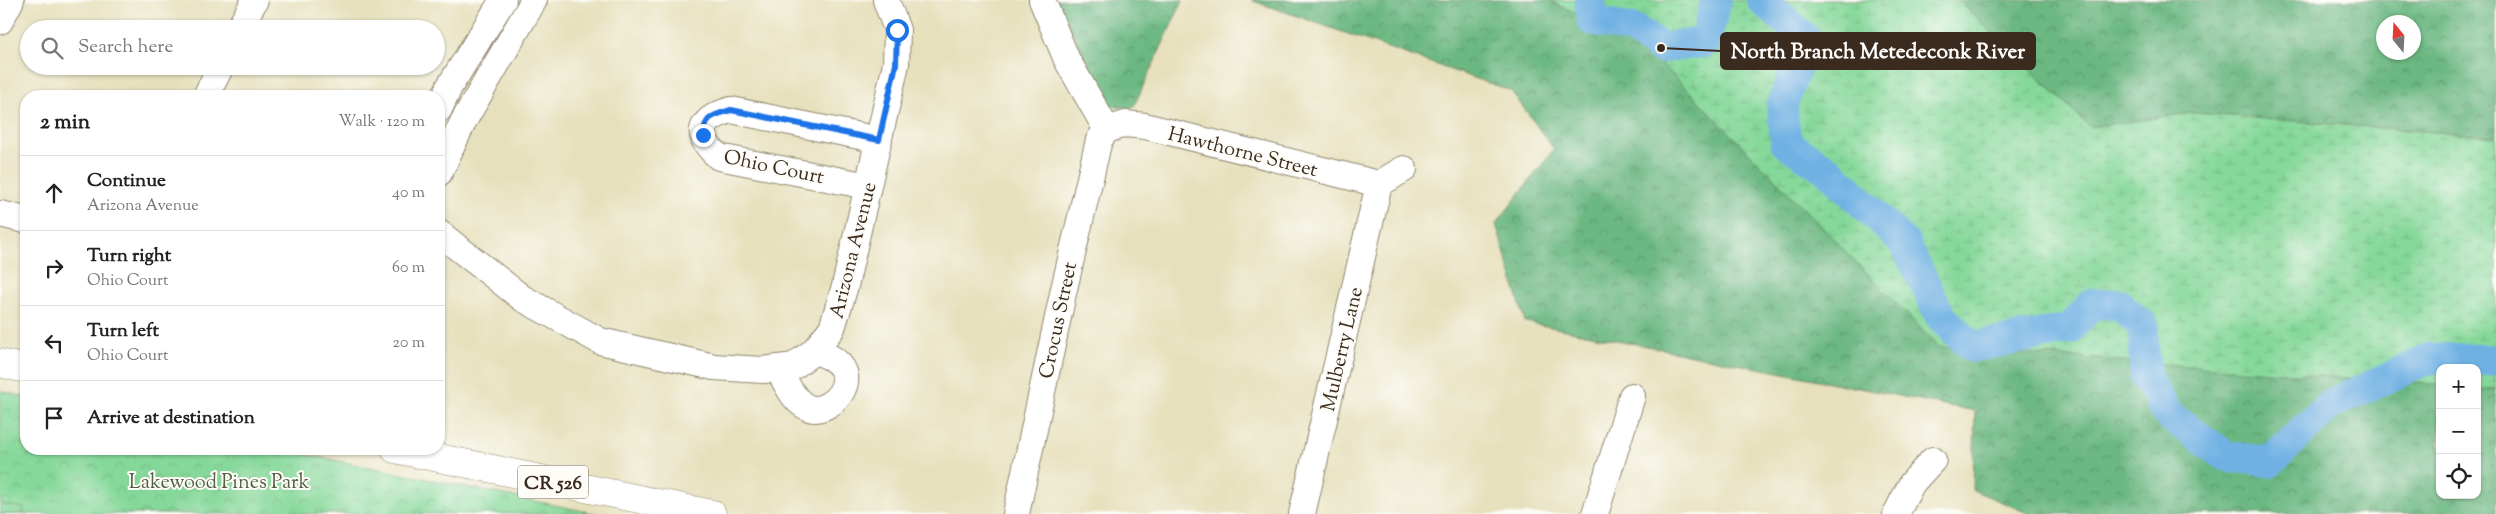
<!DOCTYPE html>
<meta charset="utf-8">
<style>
:root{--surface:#fff;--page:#f2f2f2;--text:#222;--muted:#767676;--line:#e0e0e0}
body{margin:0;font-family:"Sorts Mill Goudy",serif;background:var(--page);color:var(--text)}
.controls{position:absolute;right:15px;bottom:15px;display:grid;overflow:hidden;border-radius:10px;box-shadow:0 1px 4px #0004}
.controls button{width:45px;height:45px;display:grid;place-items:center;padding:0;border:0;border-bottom:1px solid var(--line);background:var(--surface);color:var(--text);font:25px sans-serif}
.compass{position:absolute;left:2376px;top:15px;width:45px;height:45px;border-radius:50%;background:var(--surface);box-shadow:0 1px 4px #0004;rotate:342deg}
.stop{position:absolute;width:15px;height:15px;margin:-11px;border:4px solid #1a73e8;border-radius:50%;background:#fff}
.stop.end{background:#1a73e8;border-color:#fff;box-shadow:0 1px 5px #0008}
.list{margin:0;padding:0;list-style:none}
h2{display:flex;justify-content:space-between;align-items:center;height:65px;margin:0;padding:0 20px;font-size:21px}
h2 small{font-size:16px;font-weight:400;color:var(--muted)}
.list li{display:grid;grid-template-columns:32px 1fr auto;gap:15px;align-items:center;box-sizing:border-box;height:75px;padding:0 20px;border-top:1px solid var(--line)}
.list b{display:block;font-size:19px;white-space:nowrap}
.list p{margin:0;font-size:16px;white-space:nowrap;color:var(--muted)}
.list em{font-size:16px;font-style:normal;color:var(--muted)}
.icon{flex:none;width:28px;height:28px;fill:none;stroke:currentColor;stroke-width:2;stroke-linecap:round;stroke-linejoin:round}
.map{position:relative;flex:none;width:2496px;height:514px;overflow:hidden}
.search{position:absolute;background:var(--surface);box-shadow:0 1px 4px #0004;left:20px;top:20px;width:425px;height:55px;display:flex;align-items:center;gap:12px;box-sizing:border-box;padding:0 18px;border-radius:28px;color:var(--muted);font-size:19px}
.panel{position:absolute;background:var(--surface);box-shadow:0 1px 4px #0004;left:20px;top:90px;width:425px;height:365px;border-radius:20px}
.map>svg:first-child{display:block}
.forest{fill:url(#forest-crowns);stroke:#547150;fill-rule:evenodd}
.wetland{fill:url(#wetland-marsh);stroke:#60815c}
.park{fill:url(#park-crowns);stroke:#60815c}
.pitch{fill:#85d89a;stroke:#60815c}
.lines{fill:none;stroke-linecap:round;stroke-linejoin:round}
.river{stroke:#6fb1e4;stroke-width:31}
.minor-casing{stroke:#90856d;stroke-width:28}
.major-casing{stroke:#90856d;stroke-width:29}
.minor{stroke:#fff;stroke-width:26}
.major{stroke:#fff;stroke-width:28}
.route{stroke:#1a73e8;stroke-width:6}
.labels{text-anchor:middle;stroke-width:4;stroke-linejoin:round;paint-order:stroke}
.shield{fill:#fdfcf7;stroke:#75695f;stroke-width:1}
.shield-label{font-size:19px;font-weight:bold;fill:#3b2a1e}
.street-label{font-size:20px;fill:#3b2a1e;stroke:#fdfcf7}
.park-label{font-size:20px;fill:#515e43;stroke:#fdfcf7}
.leader{fill:none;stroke:#3b2a1e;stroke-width:2}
.callout-dot{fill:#3b2a1e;stroke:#fdfcf7;stroke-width:2}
.callout{fill:#3b2a1e;stroke:#3b2a1e;stroke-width:2}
.callout-label{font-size:21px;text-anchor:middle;font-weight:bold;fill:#fff}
</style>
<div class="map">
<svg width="2496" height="514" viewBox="0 0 2496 514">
<defs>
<pattern id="forest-crowns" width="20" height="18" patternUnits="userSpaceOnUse" patternTransform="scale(1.25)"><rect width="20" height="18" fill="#6cb882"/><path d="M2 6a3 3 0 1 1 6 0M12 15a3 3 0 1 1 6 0" fill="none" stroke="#5a966a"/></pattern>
<pattern id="wetland-marsh" width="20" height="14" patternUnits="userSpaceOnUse" patternTransform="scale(1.25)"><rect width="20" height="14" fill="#85d89a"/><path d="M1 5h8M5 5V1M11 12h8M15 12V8" fill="none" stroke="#74ba84"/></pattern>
<pattern id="park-crowns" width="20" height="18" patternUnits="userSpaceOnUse" patternTransform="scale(1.25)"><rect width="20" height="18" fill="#85d89a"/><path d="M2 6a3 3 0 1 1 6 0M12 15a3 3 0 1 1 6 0" fill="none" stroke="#74ba84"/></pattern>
</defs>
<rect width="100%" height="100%" fill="#fdfcf7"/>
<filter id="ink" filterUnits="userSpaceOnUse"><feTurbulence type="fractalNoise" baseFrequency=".02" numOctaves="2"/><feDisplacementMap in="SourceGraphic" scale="10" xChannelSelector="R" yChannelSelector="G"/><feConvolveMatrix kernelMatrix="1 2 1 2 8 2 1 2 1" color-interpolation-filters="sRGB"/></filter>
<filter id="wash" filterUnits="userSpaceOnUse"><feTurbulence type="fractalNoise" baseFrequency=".0096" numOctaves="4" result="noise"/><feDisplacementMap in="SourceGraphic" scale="20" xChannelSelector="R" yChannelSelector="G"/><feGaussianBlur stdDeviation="1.12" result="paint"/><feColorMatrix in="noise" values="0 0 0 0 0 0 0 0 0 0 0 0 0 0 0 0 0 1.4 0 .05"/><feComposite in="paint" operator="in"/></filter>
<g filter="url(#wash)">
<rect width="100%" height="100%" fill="#e6e0bc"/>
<path class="forest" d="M 1057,0 L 1183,0 L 1133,108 L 1108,106 Z
M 1251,0 L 1551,0 L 1557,5 L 1635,36 L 1939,347 L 2440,385 L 2440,495 L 2477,495 L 2477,388 L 2496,389 L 2496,514 L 2030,514 L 1973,490 L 1975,411 L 1525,322 L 1496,224 L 1554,149 L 1511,91 Z
M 1958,0 L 2496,0 L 2496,137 L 2192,113 L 2090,127 ZM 2384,22 L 2414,22 L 2414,52 L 2384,52 Z"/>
<path class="wetland" d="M 1551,0 L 1958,0 L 2090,127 L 2192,113 L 2496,137 L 2496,389 L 2477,388 L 2477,368 L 2440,368 L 2440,385 L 1939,347 L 1635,36 L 1557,5 Z"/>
<path class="park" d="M 0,391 L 26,397 L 26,449 L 280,449 L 598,514 L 0,514 Z"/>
<path class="pitch" d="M 0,504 L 24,508 L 23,514 L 0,514 Z"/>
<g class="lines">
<path class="river" d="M 1590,0 L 1592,20 L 1635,30 L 1661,48 L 1705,42 L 1716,0
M 1762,0 L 1806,39 L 1782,106 L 1786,143 L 1829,171 L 1905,244 L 1941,317 L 1972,347 L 2070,329 L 2092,304 L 2118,304 L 2143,325 L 2145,375 L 2168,415 L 2226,456 L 2270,462 L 2331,404 L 2430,358 L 2496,360"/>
</g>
</g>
<g filter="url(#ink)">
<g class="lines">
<g class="minor-casing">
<path id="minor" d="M 1042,0 L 1067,60 L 1107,130
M 0,21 L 11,0
M 239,29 L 255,0
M 206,96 L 221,66
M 439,109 L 449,87 L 503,0
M 1107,130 L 1125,124 L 1145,126 L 1379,184
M 439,173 L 463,122 L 534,0
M 1379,184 L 1404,169
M 868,186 L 719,157 C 693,135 699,119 731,110 L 879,140
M 0,214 L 26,220
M 439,233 L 522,298 L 600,341 L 714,367 L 763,370 L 794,366 L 814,351 L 832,328 L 845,286 L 896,64 L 897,30 L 886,0
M 777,368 C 785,380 793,401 807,407 C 830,419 876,368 814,351
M 1016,514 L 1064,289 L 1099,140 L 1107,130
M 1302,514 L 1379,184
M 1595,514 L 1632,396
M 1896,514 L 1912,483 L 1933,460"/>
</g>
<g class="major-casing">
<path id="major" d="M 0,363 L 26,369
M 395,449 L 712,514"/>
</g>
<use href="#minor" class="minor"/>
<use href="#major" class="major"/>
</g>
</g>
<g class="lines" filter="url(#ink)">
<path class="route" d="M 703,135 C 705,116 714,115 731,110 L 879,140 L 896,64 L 897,30"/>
</g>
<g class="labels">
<rect class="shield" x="518" y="465.5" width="70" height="33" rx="4"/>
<g class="shield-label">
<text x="553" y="489">CR 526</text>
</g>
<g class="street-label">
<text transform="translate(1243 151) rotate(14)" y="7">Hawthorne Street</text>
<text transform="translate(774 166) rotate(12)" y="7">Ohio Court</text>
<text transform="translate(852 250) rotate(-76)" y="7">Arizona Avenue</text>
<text transform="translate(1057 320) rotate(-78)" y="7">Crocus Street</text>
<text transform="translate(1341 349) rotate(-77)" y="7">Mulberry Lane</text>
</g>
<g class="park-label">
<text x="219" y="488">Lakewood Pines Park</text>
</g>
</g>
<path class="leader" d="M1661 48L1721 51"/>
<circle class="callout-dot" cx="1661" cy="48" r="5"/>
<rect class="callout" x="1721" y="33" width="314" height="36" rx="5"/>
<g class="callout-label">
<text x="1878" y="58">North Branch Metedeconk River</text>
</g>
</svg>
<div class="controls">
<button>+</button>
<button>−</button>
<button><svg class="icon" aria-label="locate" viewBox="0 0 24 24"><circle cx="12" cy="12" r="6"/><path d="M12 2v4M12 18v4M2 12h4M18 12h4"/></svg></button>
</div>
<svg class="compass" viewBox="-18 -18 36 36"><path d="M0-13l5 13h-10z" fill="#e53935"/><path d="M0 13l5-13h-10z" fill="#767676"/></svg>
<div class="stop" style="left:897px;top:30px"></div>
<div class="stop end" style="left:703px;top:135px"></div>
<div class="search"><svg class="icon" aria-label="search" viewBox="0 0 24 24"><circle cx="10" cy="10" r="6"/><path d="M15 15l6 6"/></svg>Search here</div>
<section class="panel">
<h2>2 min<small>Walk · 120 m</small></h2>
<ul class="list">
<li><svg class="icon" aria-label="ahead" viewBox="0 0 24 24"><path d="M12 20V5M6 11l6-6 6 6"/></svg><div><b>Continue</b><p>Arizona Avenue</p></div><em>40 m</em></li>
<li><svg class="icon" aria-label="right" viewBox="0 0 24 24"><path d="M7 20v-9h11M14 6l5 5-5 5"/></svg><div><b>Turn right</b><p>Ohio Court</p></div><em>60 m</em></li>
<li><svg class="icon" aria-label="left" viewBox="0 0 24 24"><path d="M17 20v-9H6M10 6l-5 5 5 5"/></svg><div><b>Turn left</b><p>Ohio Court</p></div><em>20 m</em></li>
<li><svg class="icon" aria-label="arrive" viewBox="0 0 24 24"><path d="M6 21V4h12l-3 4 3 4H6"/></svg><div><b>Arrive at destination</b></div></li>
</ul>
</section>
</div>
